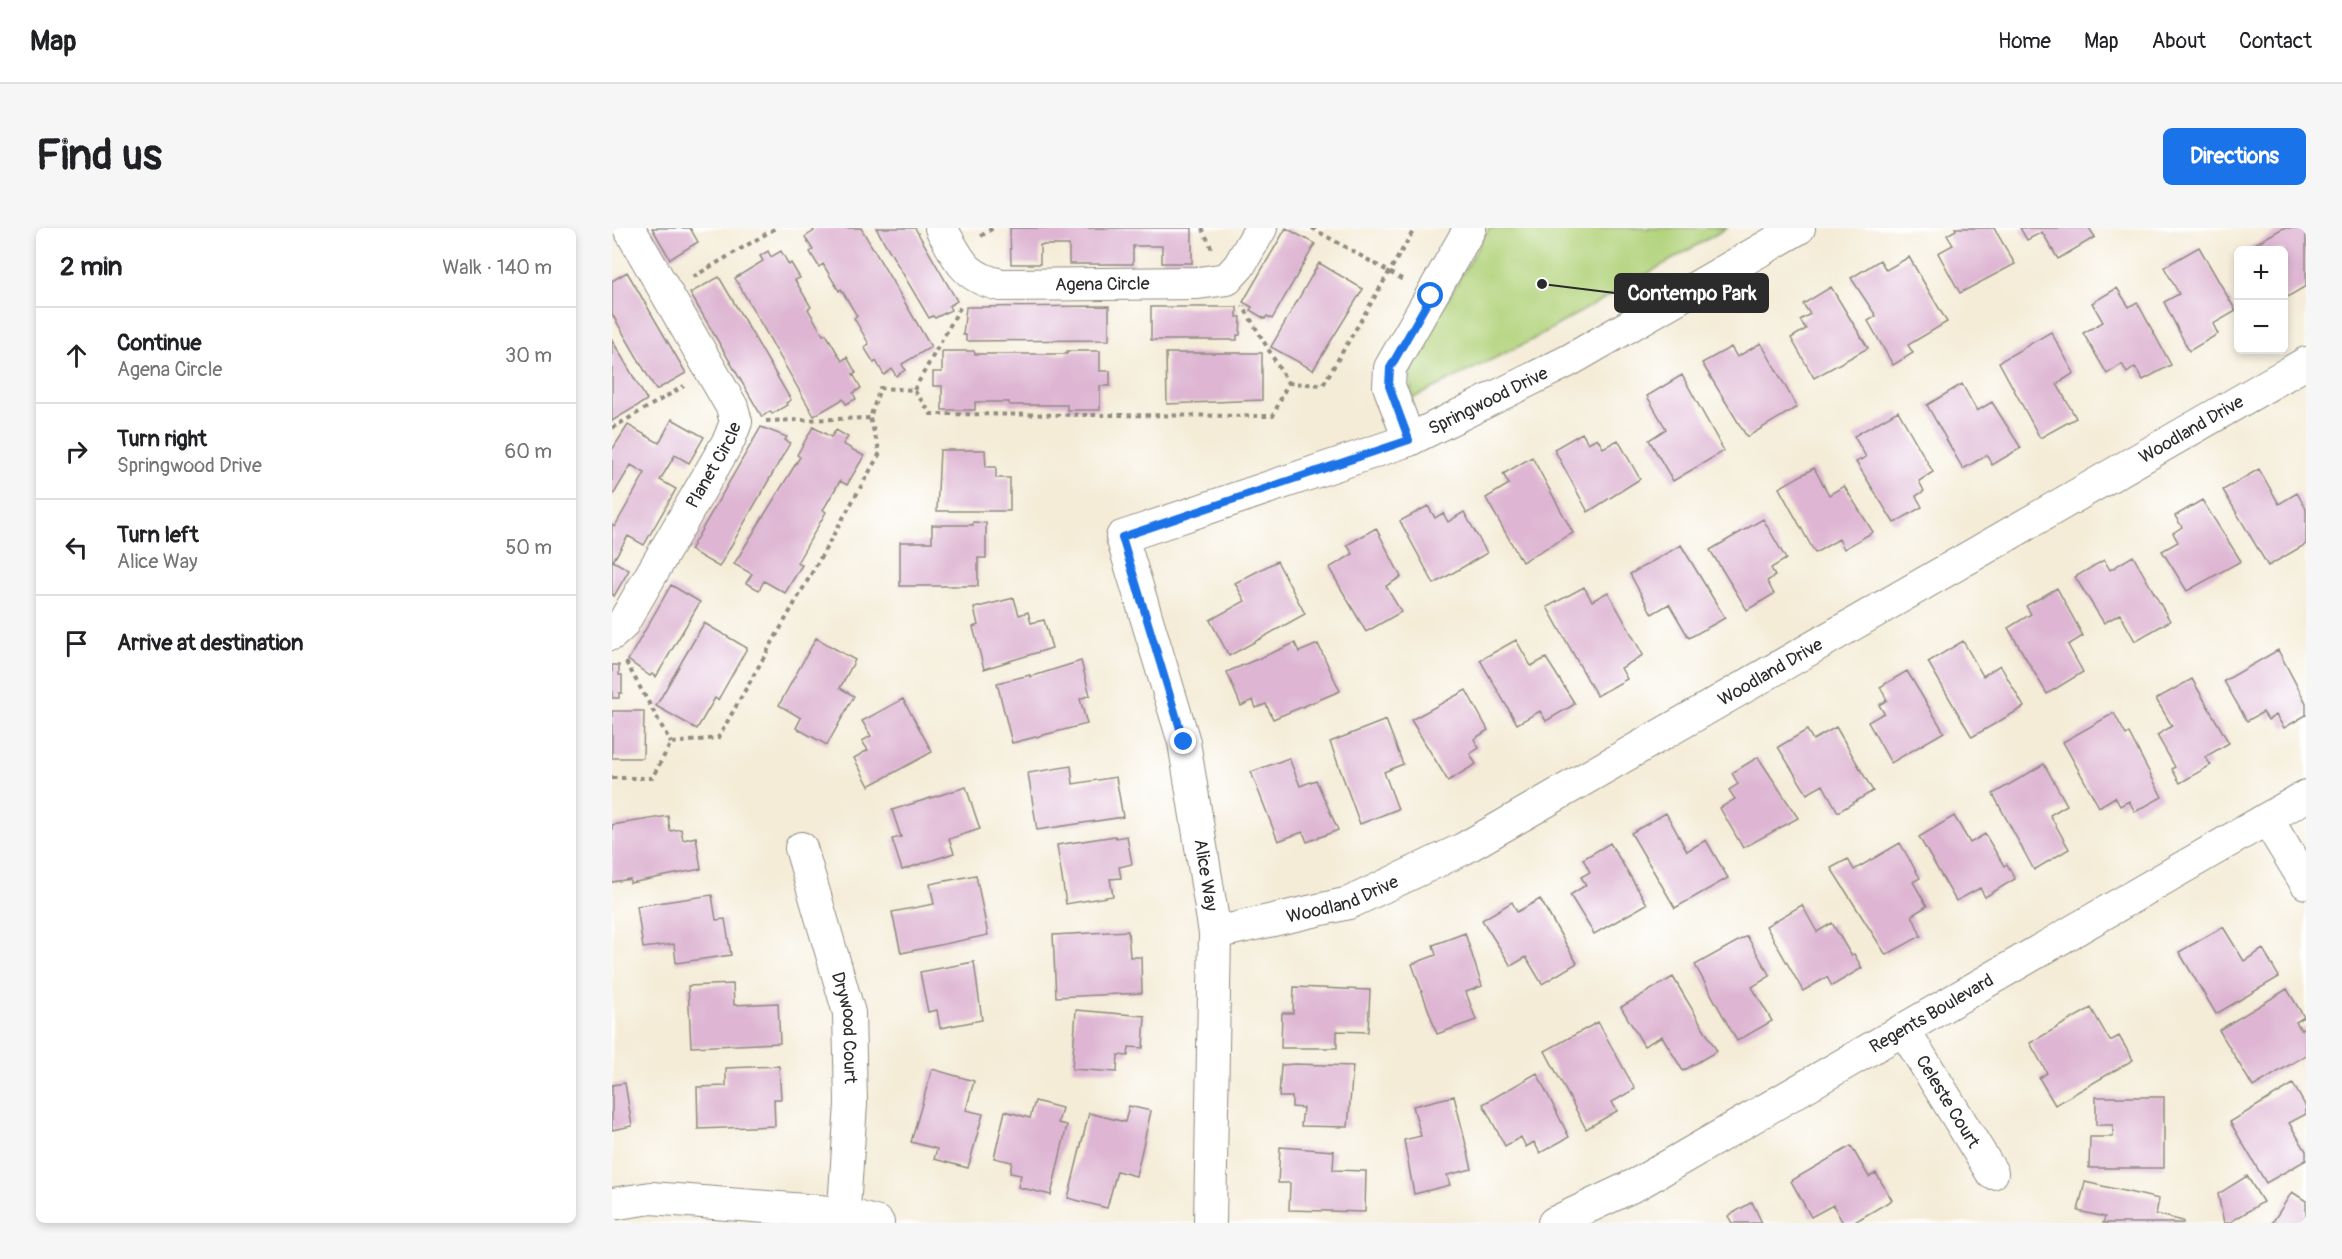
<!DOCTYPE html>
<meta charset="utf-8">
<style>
:root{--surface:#fff;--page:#f6f6f6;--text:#202124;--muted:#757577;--line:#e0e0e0;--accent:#1a73e8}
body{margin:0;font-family:Pangolin,sans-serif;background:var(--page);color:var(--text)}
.controls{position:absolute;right:18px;top:18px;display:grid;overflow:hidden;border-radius:9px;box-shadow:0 3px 9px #0003}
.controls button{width:54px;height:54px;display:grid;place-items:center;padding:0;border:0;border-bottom:2px solid var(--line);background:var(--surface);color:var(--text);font:30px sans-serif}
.stop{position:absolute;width:18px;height:18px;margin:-14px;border:4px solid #1a73e8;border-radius:50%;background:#fff}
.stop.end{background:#1a73e8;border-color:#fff;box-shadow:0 2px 6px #0008}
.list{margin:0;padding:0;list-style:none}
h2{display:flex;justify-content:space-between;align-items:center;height:78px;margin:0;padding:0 24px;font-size:26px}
h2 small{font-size:20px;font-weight:400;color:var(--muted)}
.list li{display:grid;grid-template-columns:39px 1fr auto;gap:18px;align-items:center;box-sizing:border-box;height:96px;padding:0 24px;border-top:2px solid var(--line)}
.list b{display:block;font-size:22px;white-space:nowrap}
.list p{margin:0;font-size:20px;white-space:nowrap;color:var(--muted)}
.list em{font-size:20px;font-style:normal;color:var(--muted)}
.icon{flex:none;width:33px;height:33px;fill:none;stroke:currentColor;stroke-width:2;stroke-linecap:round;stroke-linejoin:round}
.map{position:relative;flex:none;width:1694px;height:995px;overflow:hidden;border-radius:9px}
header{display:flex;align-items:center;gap:36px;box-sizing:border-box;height:84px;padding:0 30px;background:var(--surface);border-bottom:2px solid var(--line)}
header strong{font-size:28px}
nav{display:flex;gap:33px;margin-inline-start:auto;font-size:21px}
.intro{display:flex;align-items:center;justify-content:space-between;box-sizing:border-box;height:144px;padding:0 36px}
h1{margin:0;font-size:42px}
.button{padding:15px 27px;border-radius:9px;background:var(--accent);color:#fff;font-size:21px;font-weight:700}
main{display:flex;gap:36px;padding:0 36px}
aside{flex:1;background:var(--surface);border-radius:9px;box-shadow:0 3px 9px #0003}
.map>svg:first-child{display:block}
.green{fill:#b2d37b;stroke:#6e7f53;stroke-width:1.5}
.building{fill:#deb6d3}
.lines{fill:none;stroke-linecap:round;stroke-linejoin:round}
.minor-casing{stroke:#908c81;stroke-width:34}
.path{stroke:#908c81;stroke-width:4;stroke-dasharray:4.5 4.5;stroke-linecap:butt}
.minor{stroke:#fff;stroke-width:32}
.route{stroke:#1a73e8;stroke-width:8}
.labels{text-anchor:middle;stroke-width:5;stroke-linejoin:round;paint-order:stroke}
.street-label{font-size:18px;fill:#2b2b2b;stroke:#fff}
.leader{fill:none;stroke:#2b2b2b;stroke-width:2}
.callout-dot{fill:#2b2b2b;stroke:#fff;stroke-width:2}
.callout{fill:#2b2b2b;stroke:#2b2b2b;stroke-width:2}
.callout-label{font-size:20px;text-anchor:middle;font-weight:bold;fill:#fff}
</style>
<header>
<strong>Map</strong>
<nav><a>Home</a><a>Map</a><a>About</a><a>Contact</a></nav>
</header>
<div class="intro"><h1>Find us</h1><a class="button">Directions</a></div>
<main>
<aside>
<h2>2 min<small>Walk · 140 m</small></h2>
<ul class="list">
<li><svg class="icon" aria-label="ahead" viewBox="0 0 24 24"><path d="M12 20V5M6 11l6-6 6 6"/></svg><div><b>Continue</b><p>Agena Circle</p></div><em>30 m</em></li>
<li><svg class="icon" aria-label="right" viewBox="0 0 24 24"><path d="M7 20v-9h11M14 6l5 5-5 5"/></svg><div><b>Turn right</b><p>Springwood Drive</p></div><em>60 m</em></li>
<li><svg class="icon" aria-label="left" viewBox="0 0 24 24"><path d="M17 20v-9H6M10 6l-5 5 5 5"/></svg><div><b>Turn left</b><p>Alice Way</p></div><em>50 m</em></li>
<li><svg class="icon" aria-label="arrive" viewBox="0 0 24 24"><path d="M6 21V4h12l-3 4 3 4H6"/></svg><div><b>Arrive at destination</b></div></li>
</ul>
</aside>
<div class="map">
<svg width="1694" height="995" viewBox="0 0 1694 995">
<rect width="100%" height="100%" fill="#fff"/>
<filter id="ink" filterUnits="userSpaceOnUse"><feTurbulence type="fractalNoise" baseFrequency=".0167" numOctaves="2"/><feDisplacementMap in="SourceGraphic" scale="12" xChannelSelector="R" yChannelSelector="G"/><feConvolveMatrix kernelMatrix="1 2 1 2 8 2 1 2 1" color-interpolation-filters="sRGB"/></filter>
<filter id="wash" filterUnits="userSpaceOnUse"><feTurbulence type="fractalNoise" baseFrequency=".008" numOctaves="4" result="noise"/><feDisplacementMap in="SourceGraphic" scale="24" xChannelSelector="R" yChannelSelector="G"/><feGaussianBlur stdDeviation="1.35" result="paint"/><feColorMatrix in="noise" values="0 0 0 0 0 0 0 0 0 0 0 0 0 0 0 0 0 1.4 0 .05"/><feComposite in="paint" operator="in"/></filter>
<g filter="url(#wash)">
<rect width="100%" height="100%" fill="#f4ecd7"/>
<path class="green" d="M 877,0 L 1115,0 L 918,113 L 801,170 L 797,149 L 804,126 Z"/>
<g id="blocks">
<path class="building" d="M 40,0 L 78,0 L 86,14 L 58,31 Z
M 200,0 L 249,0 L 319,119 L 290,136 L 293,142 L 284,148 L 280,141 L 272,147 L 264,133 L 262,135 L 252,119 L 257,116 L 242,90 L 245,88 L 229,61 L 227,63 L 211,36 L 207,39 L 198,24 L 201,22 L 193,9 L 202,3 Z
M 264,0 L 303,0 L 345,73 L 337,78 L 339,82 L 323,90 L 321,88 L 317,90 Z
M 398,0 L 580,0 L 580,35 L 550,35 L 550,18 L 521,18 L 521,36 L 457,36 L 457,17 L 428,17 L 428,36 L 399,36 Z
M 674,0 L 703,16 L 660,91 L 655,88 L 653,91 L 638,82 L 640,79 L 631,74 Z
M 1343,0 L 1382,0 L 1403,36 L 1348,65 L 1326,25 L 1341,17 L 1335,7 L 1344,2 Z
M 1408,0 L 1477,0 L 1483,9 L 1446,31 L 1430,4 L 1415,12 Z
M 1671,0 L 1694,0 L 1694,58 L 1672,71 L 1672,22 L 1638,22 L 1636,20 Z
M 1587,19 L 1624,83 L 1601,96 L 1606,106 L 1577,123 L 1552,74 L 1567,66 L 1552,39 Z
M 156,23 L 159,29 L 169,23 L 177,37 L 179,35 L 188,50 L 183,52 L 199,79 L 196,81 L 211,107 L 214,106 L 230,133 L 235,129 L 244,145 L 241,146 L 249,160 L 241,165 L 244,171 L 234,176 L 231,171 L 202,188 L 123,50 L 151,33 L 148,28 Z
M 1297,29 L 1335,94 L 1296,117 L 1301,125 L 1281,137 L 1256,93 L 1264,88 L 1239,50 L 1268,32 L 1274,42 Z
M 707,35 L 751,61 L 701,142 L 659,119 Z
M 15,44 L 74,145 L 44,162 L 0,86 L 0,53 Z
M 107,49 L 179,172 L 174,175 L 175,177 L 160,186 L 158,183 L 150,189 L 78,65 Z
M 1219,59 L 1256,120 L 1202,150 L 1179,110 L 1194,101 L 1188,92 L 1198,86 L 1191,76 Z
M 1505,60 L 1517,79 L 1525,74 L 1559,137 L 1531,152 L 1523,139 L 1515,145 L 1510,136 L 1495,146 L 1471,105 L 1491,94 L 1480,75 Z
M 497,78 L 497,112 L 354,113 L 354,107 L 351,107 L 354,79 Z
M 539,79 L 625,79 L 625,89 L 629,89 L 628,107 L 625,107 L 625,112 L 539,112 Z
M 1439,104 L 1462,145 L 1445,156 L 1464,190 L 1428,210 L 1387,134 Z
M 0,112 L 35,172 L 0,193 Z
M 1149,115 L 1185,179 L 1135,209 L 1090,135 L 1119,119 L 1125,129 Z
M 330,123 L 362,123 L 363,126 L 455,126 L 455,123 L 488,123 L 488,143 L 498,143 L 498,158 L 488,158 L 488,182 L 455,182 L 455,177 L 397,177 L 397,174 L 363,174 L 363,182 L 330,182 L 330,158 L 321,158 L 321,144 L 330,144 Z
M 554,125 L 650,125 L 650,172 L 555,176 Z
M 1070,147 L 1112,223 L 1061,253 L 1037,212 L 1054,201 L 1035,168 Z
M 1350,156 L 1365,183 L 1380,174 L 1409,220 L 1380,237 L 1375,227 L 1351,241 L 1315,177 Z
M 1286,183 L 1321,244 L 1307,253 L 1312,263 L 1304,268 L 1310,279 L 1282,295 L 1244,234 L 1254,229 L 1242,208 Z
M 60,191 L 92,209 L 77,235 L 63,227 L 48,252 L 64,261 L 32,317 L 16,308 L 1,333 L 17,342 L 2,368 L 0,366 L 0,296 L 3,298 L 33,245 L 19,237 L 0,269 L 0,222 L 16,197 L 47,215 Z
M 149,199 L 175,209 L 173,212 L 178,215 L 107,339 L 78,322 Z
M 201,199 L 219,209 L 224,202 L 236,209 L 231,216 L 252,228 L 235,257 L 228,253 L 211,282 L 214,284 L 185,335 L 190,337 L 173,365 L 152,353 L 147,362 L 134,355 L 140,346 L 122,336 L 188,229 L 185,227 Z
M 970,205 L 976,215 L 985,210 L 991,220 L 1006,212 L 1028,251 L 976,284 L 942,221 Z
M 328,222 L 373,222 L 374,239 L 384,239 L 384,250 L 398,250 L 398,283 L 325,283 Z
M 920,229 L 961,305 L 910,334 L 874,270 L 897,256 L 891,246 Z
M 1202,240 L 1217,267 L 1232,258 L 1261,304 L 1232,321 L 1227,311 L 1203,325 L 1167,260 Z
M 1647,241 L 1667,276 L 1685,265 L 1694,281 L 1694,316 L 1656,338 L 1611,262 Z
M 1590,272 L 1629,333 L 1575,363 L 1550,323 L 1566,314 L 1561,305 L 1570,299 L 1563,288 Z
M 816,278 L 823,290 L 831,285 L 836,294 L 852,284 L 875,325 L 822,356 L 788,293 Z
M 1151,291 L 1174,331 L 1159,340 L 1163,348 L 1155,353 L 1162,366 L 1135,382 L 1098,322 Z
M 361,294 L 374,295 L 374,330 L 366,330 L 366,358 L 288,358 L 288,314 L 320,314 L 320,297 L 361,297 Z
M 764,300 L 789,349 L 774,358 L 789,384 L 754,404 L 717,340 L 741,326 L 735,317 Z
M 1069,317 L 1113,390 L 1077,410 L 1057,376 L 1040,386 L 1018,346 Z
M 1521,328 L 1558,393 L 1523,413 L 1508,386 L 1492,395 L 1463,349 L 1492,332 L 1498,342 Z
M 665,333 L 693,386 L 617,428 L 598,392 L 633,373 L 623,355 Z
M 59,357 L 88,374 L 44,449 L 40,446 L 38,448 L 16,432 Z
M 972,359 L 980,373 L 996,364 L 1031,427 L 1009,440 L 1015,451 L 985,468 L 935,379 Z
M 1445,360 L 1471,408 L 1456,417 L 1471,444 L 1435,466 L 1396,400 L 1419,386 L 1414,378 Z
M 402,370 L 407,387 L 416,384 L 419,395 L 432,392 L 440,420 L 372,441 L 361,399 L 366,397 L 362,380 Z
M 92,395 L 135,420 L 106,472 L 103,470 L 85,501 L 44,478 Z
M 204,410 L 243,432 L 228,460 L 242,468 L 215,517 L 184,500 L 189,490 L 167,477 Z
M 904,412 L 919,438 L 934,430 L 963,476 L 934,493 L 928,483 L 905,496 L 868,432 Z
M 1351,413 L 1371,448 L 1388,437 L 1412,479 L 1360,509 L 1316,434 Z
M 683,415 L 687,424 L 706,416 L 728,463 L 661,491 L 654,476 L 644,480 L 641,472 L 629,478 L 615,444 Z
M 1666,422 L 1694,475 L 1694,487 L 1672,500 L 1664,487 L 1656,492 L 1651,484 L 1635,493 L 1612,453 Z
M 469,433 L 478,467 L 468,471 L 475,496 L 400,515 L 385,455 L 418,447 L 418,449 Z
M 0,437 L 7,437 L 7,447 L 10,447 L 10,465 L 7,465 L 7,470 L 0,470 Z
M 1295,443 L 1332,504 L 1279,535 L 1256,494 L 1272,485 L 1267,477 L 1275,472 L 1268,459 Z
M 1580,451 L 1617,515 L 1593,529 L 1599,537 L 1568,555 L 1560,541 L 1563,539 L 1545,507 L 1560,498 L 1544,471 Z
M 854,462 L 876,502 L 862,511 L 867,520 L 858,526 L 864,536 L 836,553 L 799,492 Z
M 291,471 L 320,524 L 257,558 L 242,530 L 256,522 L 250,513 L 259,508 L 250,493 Z
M 0,483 L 32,483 L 31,530 L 0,530 Z
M 1502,485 L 1514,507 L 1517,505 L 1550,569 L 1523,584 L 1517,573 L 1508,578 L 1503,569 L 1487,579 L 1451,514 Z
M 774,492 L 791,536 L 772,544 L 786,581 L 748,596 L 718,514 Z
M 1224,499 L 1261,563 L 1226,584 L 1211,557 L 1195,566 L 1166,519 L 1195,502 L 1201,512 Z
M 1146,529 L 1186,590 L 1131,620 L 1108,580 L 1123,571 L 1117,562 L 1126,556 L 1120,545 Z
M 677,530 L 688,558 L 704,552 L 726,602 L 695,614 L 691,604 L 666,613 L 639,544 Z
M 1432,536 L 1455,577 L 1438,587 L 1457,621 L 1422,642 L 1381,566 Z
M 459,538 L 461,556 L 504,549 L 511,589 L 425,602 L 416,545 Z
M 354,559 L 368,601 L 337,611 L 342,625 L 290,642 L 280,611 L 289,609 L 280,582 Z
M 1054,585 L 1075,623 L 1094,612 L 1116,650 L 1063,680 L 1019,605 Z
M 56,588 L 58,603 L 69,601 L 71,612 L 84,609 L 89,641 L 18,655 L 18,651 L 0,654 L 0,597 Z
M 1342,588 L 1358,615 L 1373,606 L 1392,638 L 1395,636 L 1403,651 L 1373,669 L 1368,660 L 1344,673 L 1307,609 Z
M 503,608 L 504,610 L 515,608 L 520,636 L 507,639 L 509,650 L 498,651 L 501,668 L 454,676 L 445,617 Z
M 998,615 L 1035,676 L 982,706 L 958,667 L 974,657 L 969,649 L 978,644 L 971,631 Z
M 1288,615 L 1308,650 L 1301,654 L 1315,678 L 1300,687 L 1309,708 L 1274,727 L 1219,640 L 1236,631 L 1242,642 Z
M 364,647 L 376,707 L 289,725 L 280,684 L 322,676 L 318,656 Z
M 100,667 L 104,692 L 113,691 L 119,727 L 64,735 L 62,716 L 31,720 L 25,678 Z
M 928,671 L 965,735 L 930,756 L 914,729 L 899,738 L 870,692 L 900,674 L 905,684 Z
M 1190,677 L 1205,704 L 1220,695 L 1239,727 L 1242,726 L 1250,740 L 1220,758 L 1215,749 L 1191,763 L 1154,698 Z
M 1611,699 L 1632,733 L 1651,721 L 1667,749 L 1604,786 L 1567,724 Z
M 516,703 L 518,729 L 529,729 L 530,765 L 444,769 L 441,707 Z
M 853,705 L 870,758 L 854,764 L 864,792 L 825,806 L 800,736 L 824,727 L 821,717 Z
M 1135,708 L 1158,748 L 1140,759 L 1160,793 L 1125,813 L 1083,737 Z
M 362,734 L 370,792 L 328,800 L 325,782 L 316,784 L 308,744 Z
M 1061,749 L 1105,823 L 1071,843 L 1050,808 L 1032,818 L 1009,779 Z
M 121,756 L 122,777 L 166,775 L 168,815 L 79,819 L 76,758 Z
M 682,759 L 758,762 L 756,804 L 725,803 L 725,820 L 669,820 L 670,785 L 681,785 Z
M 1675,761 L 1692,789 L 1684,794 L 1689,802 L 1694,799 L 1694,827 L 1641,859 L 1607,802 Z
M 1479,780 L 1498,813 L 1507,808 L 1521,832 L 1443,877 L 1427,850 L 1435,845 L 1418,815 Z
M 464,782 L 533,788 L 531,820 L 517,819 L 516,828 L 506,827 L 505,844 L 460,841 Z
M 986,794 L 1023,861 L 1000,874 L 1005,883 L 974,901 L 933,823 Z
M 683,836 L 741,838 L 736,899 L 689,898 L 691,880 L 680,879 L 680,869 L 667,869 L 669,837 Z
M 167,838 L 169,871 L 162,871 L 163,898 L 86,901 L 85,859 L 114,858 L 114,840 Z
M 320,841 L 362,853 L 354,882 L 371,886 L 356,940 L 322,931 L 325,921 L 299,914 Z
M 925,845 L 957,909 L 928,925 L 922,914 L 914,919 L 909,909 L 893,918 L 871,876 Z
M 13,855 L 20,898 L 0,902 L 0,857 Z
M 1681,856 L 1694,879 L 1694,886 L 1677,895 L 1694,923 L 1694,932 L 1654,955 L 1618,894 Z
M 842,868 L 860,941 L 835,947 L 838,957 L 802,966 L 792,912 L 809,908 L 801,878 Z
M 1484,869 L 1552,869 L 1552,940 L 1477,940 L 1478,909 L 1501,909 L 1501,897 L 1484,897 Z
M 423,873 L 450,880 L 446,895 L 455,897 L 439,967 L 406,959 L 409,947 L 398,945 L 400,934 L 382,930 L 393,883 L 418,890 Z
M 517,878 L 539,883 L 524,948 L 505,943 L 495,980 L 456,970 L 477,885 L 513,894 Z
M 1239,918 L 1257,949 L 1264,945 L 1280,972 L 1241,995 L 1231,995 L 1221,977 L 1199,989 L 1179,953 Z
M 668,919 L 722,923 L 721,942 L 754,943 L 753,984 L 677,982 L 678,955 L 666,955 Z
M 1635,948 L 1651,974 L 1617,995 L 1612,995 L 1606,966 Z
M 1473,954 L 1547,971 L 1544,986 L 1571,993 L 1571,995 L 1491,995 L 1493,989 L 1466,983 Z
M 1680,964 L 1694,973 L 1694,995 L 1660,995 Z
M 1140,974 L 1150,995 L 1120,995 L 1116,988 Z"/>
</g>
</g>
<g filter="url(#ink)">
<use href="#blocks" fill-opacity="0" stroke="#908c81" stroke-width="1.5"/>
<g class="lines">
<g class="minor-casing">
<g id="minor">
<path id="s1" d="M 329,0 C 347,31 351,49 389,57 L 586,55 L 615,51 L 627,38 L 649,0"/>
<path d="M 797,212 L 777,158 L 778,140 L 858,0"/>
<path id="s2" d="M 0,406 L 10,397 L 117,212 L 124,194 L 120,179 L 17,0"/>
<path d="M 1655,591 L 1694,655"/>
<path id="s3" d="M 189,620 L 237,785 L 239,876 L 231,995"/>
<path id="s4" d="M 603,705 L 737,675 L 851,621 L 1694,135"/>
<path id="s5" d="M 1292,802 L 1380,945"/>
<path d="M 0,976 L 39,970 L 231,985 L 266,995"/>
<path id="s6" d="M 598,995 L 603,705 L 572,514 L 510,309 L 797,212 L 958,132 L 1187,0"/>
<path id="s7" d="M 942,995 L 1027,955 L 1694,568"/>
</g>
</g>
<path class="path" d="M 590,0 L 600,21
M 700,0 L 793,53
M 369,8 L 381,0
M 81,49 L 164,0
M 676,155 L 711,157 L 803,0
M 302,162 L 350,76
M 154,193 L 258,190
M 0,200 L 72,158
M 14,434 L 59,515
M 0,550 L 40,550 L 59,515 L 106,510 L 268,225 L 258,190 L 268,160 L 302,162 L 319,186 L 661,188 L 676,155 L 631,78"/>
<use href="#minor" class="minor"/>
</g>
</g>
<g class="lines" filter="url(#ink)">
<path class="route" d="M 572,514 L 510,309 L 797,212 L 777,158 L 778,140 L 819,68"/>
</g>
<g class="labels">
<g class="street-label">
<text dy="6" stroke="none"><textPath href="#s1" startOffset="188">Agena Circle</textPath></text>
<text dy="6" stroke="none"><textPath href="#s6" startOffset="1089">Springwood Drive</textPath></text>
<text dy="6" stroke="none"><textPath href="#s4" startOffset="1104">Woodland Drive</textPath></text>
<text dy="6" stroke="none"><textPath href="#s2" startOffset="198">Planet Circle</textPath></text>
<text dy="6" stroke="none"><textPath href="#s4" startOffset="618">Woodland Drive</textPath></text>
<text transform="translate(594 647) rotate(81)" y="6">Alice Way</text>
<text dy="6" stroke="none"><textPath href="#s4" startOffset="132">Woodland Drive</textPath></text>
<text dy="6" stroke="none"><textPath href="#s7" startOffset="432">Regents Boulevard</textPath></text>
<text dy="6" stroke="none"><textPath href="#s3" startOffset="186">Drywood Court</textPath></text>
<text dy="6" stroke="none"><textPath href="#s5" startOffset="84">Celeste Court</textPath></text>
</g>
</g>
<path class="leader" d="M930 56L1003 65"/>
<circle class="callout-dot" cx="930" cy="56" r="6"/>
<rect class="callout" x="1003" y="46" width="153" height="38" rx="6"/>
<g class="callout-label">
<text x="1080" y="72">Contempo Park</text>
</g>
</svg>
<div class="controls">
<button>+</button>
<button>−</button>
</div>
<div class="stop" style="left:819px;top:68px"></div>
<div class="stop end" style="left:572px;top:514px"></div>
</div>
</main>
